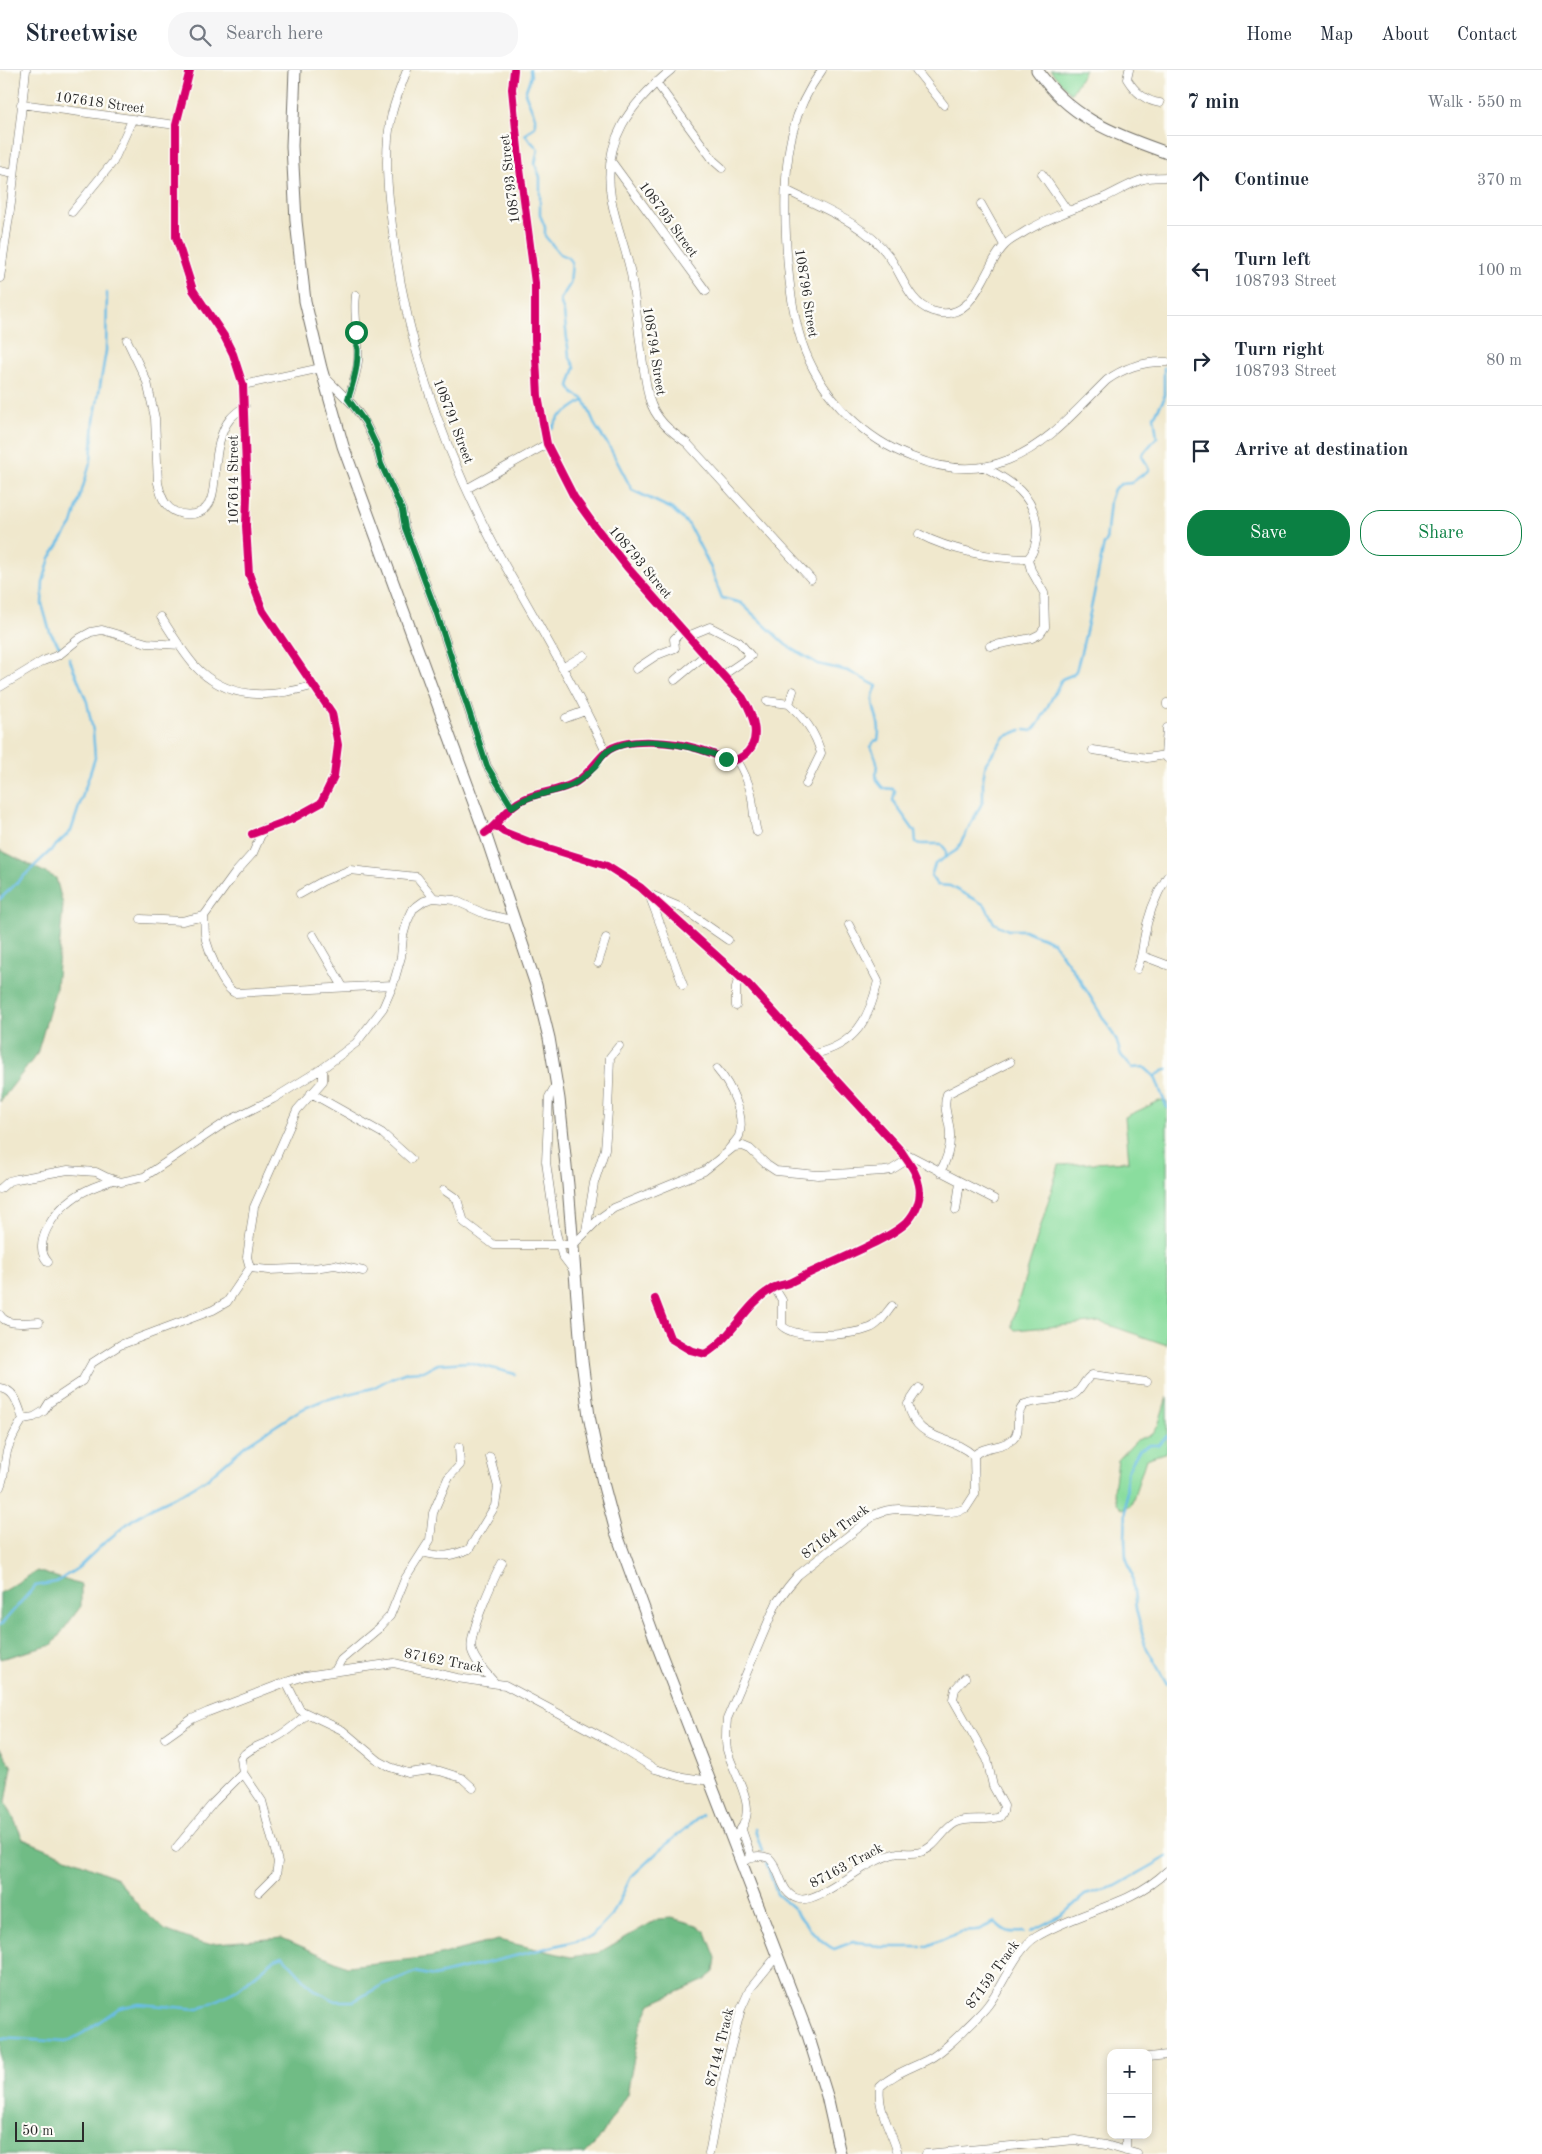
<!DOCTYPE html>
<meta charset="utf-8">
<style>
:root{--surface:#fff;--page:#f6f6f7;--text:#1f2937;--muted:#747a83;--line:#e0e1e3;--accent:#0b8043}
body{margin:0;font-family:"Old Standard TT",serif;background:var(--page);color:var(--text)}
.controls{position:absolute;right:15px;bottom:15px;display:grid;overflow:hidden;border-radius:10px;box-shadow:0 2px 8px #0003}
.controls button{width:45px;height:45px;display:grid;place-items:center;padding:0;border:0;border-bottom:1px solid var(--line);background:var(--surface);color:var(--text);font:25px sans-serif}
.scale{position:absolute;left:15px;bottom:12px;width:69px;box-sizing:border-box;padding-left:5px;border:2px solid #2b2b2b;border-top:0;font-size:14px;line-height:18px;white-space:nowrap;color:#2b2b2b;-webkit-text-stroke:4px #fdfcf7;paint-order:stroke}
.stop{position:absolute;width:15px;height:15px;margin:-11px;border:4px solid #0b8043;border-radius:50%;background:#fff}
.stop.end{background:#0b8043;border-color:#fff;box-shadow:0 1px 5px #0008}
.list{margin:0;padding:0;list-style:none}
h2{display:flex;justify-content:space-between;align-items:center;height:65px;margin:0;padding:0 20px;font-size:21px}
h2 small{font-size:16px;font-weight:400;color:var(--muted)}
.list li{display:grid;grid-template-columns:32px 1fr auto;gap:15px;align-items:center;box-sizing:border-box;height:90px;padding:0 20px;border-top:1px solid var(--line)}
.list b{display:block;font-size:19px;white-space:nowrap}
.list p{margin:0;font-size:16px;white-space:nowrap;color:var(--muted)}
.list em{font-size:16px;font-style:normal;color:var(--muted)}
.actions{display:flex;gap:10px;padding:15px 20px}
.actions a{flex:1;padding:11px 0;border:1px solid var(--accent);border-radius:20px;text-align:center;font-size:18px;color:var(--accent)}
.actions .main{background:var(--accent);color:#fff}
.icon{flex:none;width:28px;height:28px;fill:none;stroke:currentColor;stroke-width:2;stroke-linecap:round;stroke-linejoin:round}
.map{position:relative;flex:none;width:1167px;height:2084px;overflow:hidden}
header{display:flex;align-items:center;gap:30px;box-sizing:border-box;height:70px;padding:0 25px;background:var(--surface);border-bottom:1px solid var(--line)}
header strong{font-size:24px}
nav{display:flex;gap:28px;margin-inline-start:auto;font-size:18px}
.search{width:350px;height:45px;background:var(--page);display:flex;align-items:center;gap:12px;box-sizing:border-box;padding:0 18px;border-radius:20px;color:var(--muted);font-size:19px}
main{display:flex}
aside{flex:1;background:var(--surface)}
.map>svg:first-child{display:block}
.green{fill:#8add9e;stroke:#5a8464}
.forest{fill:#6fbc85;stroke:#4d7458}
.lines{fill:none;stroke-linecap:round;stroke-linejoin:round}
.stream{stroke:#6bbde7;stroke-width:2.5}
.street-casing{stroke:#706d64;stroke-width:9}
.secondary-casing{stroke:#706d64;stroke-width:13}
.street{stroke:#fff;stroke-width:8}
.secondary{stroke:#fff;stroke-width:11}
.cycleway-casing{stroke:#fdfcf7;stroke-width:11}
.cycleway{stroke:#d6006c;stroke-width:8}
.route{stroke:#0b8043;stroke-width:6}
.labels{text-anchor:middle;stroke-width:4.5;stroke-linejoin:round;paint-order:stroke}
.street-label{font-size:14px;fill:#2b2b2b;stroke:#fdfcf7}
</style>
<header>
<strong>Streetwise</strong>
<div class="search"><svg class="icon" aria-label="search" viewBox="0 0 24 24"><circle cx="10" cy="10" r="6"/><path d="M15 15l6 6"/></svg>Search here</div>
<nav><a>Home</a><a>Map</a><a>About</a><a>Contact</a></nav>
</header>
<main>
<div class="map">
<svg width="1167" height="2084" viewBox="0 0 1167 2084">
<rect width="100%" height="100%" fill="#fdfcf7"/>
<filter id="ink" filterUnits="userSpaceOnUse"><feTurbulence type="fractalNoise" baseFrequency=".02" numOctaves="2"/><feDisplacementMap in="SourceGraphic" scale="10" xChannelSelector="R" yChannelSelector="G"/><feConvolveMatrix kernelMatrix="1 2 1 2 8 2 1 2 1" color-interpolation-filters="sRGB"/></filter>
<filter id="wash" filterUnits="userSpaceOnUse"><feTurbulence type="fractalNoise" baseFrequency=".0096" numOctaves="4" result="noise"/><feDisplacementMap in="SourceGraphic" scale="20" xChannelSelector="R" yChannelSelector="G"/><feGaussianBlur stdDeviation="1.12" result="paint"/><feColorMatrix in="noise" values="0 0 0 0 0 0 0 0 0 0 0 0 0 0 0 0 0 1.4 0 .05"/><feComposite in="paint" operator="in"/></filter>
<g filter="url(#wash)">
<rect width="100%" height="100%" fill="#f0e8cd"/>
<path class="green" d="M 1050,0 L 1085,0 L 1071,24 Z
M 1159,1031 L 1167,1032 L 1167,1275 L 1100,1252 L 1015,1260 L 1012,1257 L 1012,1252 L 1059,1095 L 1129,1091 L 1125,1047 Z
M 1167,1327 L 1167,1382 L 1146,1389 L 1131,1435 L 1122,1439 L 1117,1434 L 1114,1420 L 1118,1390 L 1137,1370 L 1153,1364 L 1158,1356 Z"/>
<path class="forest" d="M 0,780 L 56,808 L 63,835 L 56,918 L 37,984 L 0,1032 Z
M 37,1501 L 81,1515 L 81,1536 L 52,1575 L 0,1589 L 0,1523 Z
M 0,1678 L 12,1697 L 6,1732 L 23,1769 L 117,1808 L 141,1839 L 165,1860 L 203,1874 L 282,1868 L 347,1896 L 432,1887 L 498,1870 L 571,1887 L 598,1883 L 658,1849 L 672,1848 L 697,1855 L 706,1862 L 716,1888 L 714,1902 L 703,1911 L 651,1934 L 640,1957 L 627,2024 L 598,2071 L 585,2084 L 0,2084 Z"/>
<g class="lines">
<path class="stream" d="M 530,0 L 531,6 L 525,23 L 535,47 L 535,56 L 525,65 L 538,79 L 535,94 L 540,107 L 540,145 L 545,157 L 545,166 L 560,184 L 567,187 L 572,192 L 570,214 L 560,230 L 564,243 L 569,286 L 575,297 L 569,316 L 574,324 L 584,329 L 596,357 L 609,376 L 632,420 L 672,439 L 689,455 L 710,496 L 722,528 L 741,533 L 786,575 L 818,594 L 848,601 L 877,616 C 876,619 873,623 873,627 C 872,642 882,652 878,670 L 874,671 L 871,677 C 873,682 877,689 877,694 C 876,705 874,709 883,718 L 893,719 L 895,721 L 893,731 L 915,762 L 916,772 L 919,774 L 941,774 L 946,780 L 946,787
M 1166,282 L 1167,278
M 552,358 L 559,347 L 584,330
M 61,579 L 50,562 L 42,534 L 43,512 L 50,488 L 72,454 L 91,390 L 94,351 L 106,281 L 107,223
M 1021,660 L 1004,667 L 986,693 L 983,709 L 983,731 L 957,780 L 935,794 L 931,806 L 937,815 L 950,816 L 985,835 L 994,853 L 1008,860 L 1024,860 L 1053,872 L 1080,910 L 1116,969 L 1121,985 L 1132,998 L 1144,997 L 1155,1007 L 1167,1038
M 1025,660 L 1032,661 L 1039,653 L 1062,609 L 1072,605 L 1076,601 C 1088,560 1095,517 1104,474 L 1106,472 L 1110,431 L 1114,419 L 1121,414 L 1131,413 L 1149,400 L 1142,385 L 1157,367 L 1154,346 L 1164,329 L 1164,297
M 0,829 L 71,761 L 95,688 L 93,661 L 87,632 L 69,588
M 1155,1006 L 1167,999
M 1167,1366 L 1158,1375 L 1150,1375 L 1139,1380 L 1127,1402 L 1125,1470 L 1126,1487 L 1132,1503 L 1136,1539 L 1145,1575 L 1167,1614
M 0,1556 L 35,1516 L 56,1512 L 78,1498 L 104,1473 L 132,1450 L 153,1437 L 183,1423 L 208,1408 L 246,1375 L 300,1340 L 324,1330 L 373,1318 L 391,1308 L 407,1302 L 423,1301 L 438,1294 L 468,1292 L 515,1304
M 755,1759 L 762,1781
M 766,1792 L 777,1824 L 793,1838
M 795,1840 C 805,1854 818,1871 834,1879 L 853,1872 L 868,1873 L 878,1877 L 921,1877
M 1031,1861 L 1062,1845 L 1085,1825 L 1116,1816 L 1167,1787
M 925,1877 L 960,1862 L 976,1861 L 995,1852 C 1006,1863 1008,1863 1024,1862
M 0,1968 L 66,1972 L 83,1963 L 119,1938 L 139,1934 L 199,1939 L 237,1920 L 275,1889 L 283,1886 L 314,1920 L 336,1931 L 354,1931 L 384,1914 L 415,1902 L 434,1906 L 591,1867 L 612,1845 L 631,1807 L 661,1779 L 702,1745"/>
</g>
</g>
<g filter="url(#ink)">
<g class="lines">
<g class="street-casing">
<path id="street" d="M 190,0 L 176,55 L 176,167 L 193,220 L 224,266 L 233,284 L 243,315 L 247,427 L 246,456 L 249,504 L 263,541 L 332,643 L 338,675 L 334,706 L 321,733 L 292,749 L 252,764
M 407,0 C 402,14 396,28 392,43 C 382,86 389,134 395,178 C 410,284 447,388 498,483 C 535,549 574,614 606,682
M 671,0 C 630,34 602,70 611,127 C 615,153 626,178 631,204 C 638,245 640,287 649,328 C 655,349 670,361 687,373 L 811,509
M 822,0 C 809,18 798,39 793,61 C 779,113 785,231 805,281 C 824,329 864,369 912,387 C 944,400 976,403 1008,390 C 1049,374 1076,340 1107,310 C 1125,297 1145,291 1167,292
M 916,0 L 944,35
M 1129,0 L 1127,9 C 1135,22 1145,31 1160,33
M 656,12 L 714,91 L 722,98
M 21,34 L 176,55
M 611,91 L 706,221
M 0,101 L 14,104
M 1042,104 L 1067,140
M 786,120 C 821,138 864,153 888,185 C 902,203 908,233 932,241 C 975,256 983,197 1004,176 C 1010,169 1019,166 1026,161 C 1051,147 1076,138 1103,128 C 1117,122 1130,113 1144,109 C 1152,107 1160,107 1167,107
M 981,134 L 1004,175
M 72,142 L 113,92 L 132,50
M 0,208 L 11,133 L 26,0
M 127,270 L 147,312 L 155,348 L 158,413 C 160,420 161,428 166,434 C 175,447 200,449 209,434 C 214,425 214,414 215,404 C 216,387 219,362 230,349 C 234,344 240,340 245,336
M 325,307 L 352,334 L 365,352 L 376,375 L 381,394 L 402,440 L 405,458 L 436,541 L 487,696 L 512,737
M 243,315 L 321,298
M 348,329 C 352,317 357,304 358,291 C 360,269 353,248 356,225
M 984,397 C 1011,411 1036,426 1037,460 C 1037,471 1035,481 1028,489
M 468,418 L 547,374
M 919,464 C 949,480 994,489 1028,489 L 1031,500 L 1044,523 L 1045,557 L 1040,564 L 1032,568 L 990,576
M 161,547 C 171,563 182,581 194,595 C 227,631 270,628 312,616
M 688,566 L 710,557 L 739,572 L 751,586 L 723,605
M 562,598 L 584,585
M 636,599 L 657,585 L 675,578 L 674,569 L 683,560
M 675,610 L 705,585
M 0,617 L 43,591 L 59,585 L 80,568 L 91,562 L 102,560 L 147,573 L 180,575
M 767,631 L 789,634 L 793,621
M 1167,633 L 1167,635
M 789,634 C 805,649 815,662 821,683 L 806,714
M 566,648 L 585,641
M 1167,658 L 1165,685 L 1167,688
M 1093,680 L 1147,688 L 1165,685
M 737,690 C 743,700 748,711 751,723 C 754,736 753,749 757,762
M 496,756 L 504,762 L 532,773 L 607,796 L 640,817 L 748,914 L 901,1081 C 908,1092 917,1102 919,1115 C 922,1128 916,1143 906,1153 C 894,1164 878,1171 864,1178 C 839,1190 815,1200 791,1212 C 785,1215 778,1215 773,1218 C 745,1234 732,1268 705,1284 L 690,1280 L 670,1268 L 655,1229
M 485,763 C 499,754 507,737 522,730 C 539,721 560,722 576,712 C 589,704 595,692 606,682 C 624,666 677,672 699,679 C 710,682 721,688 732,691 C 737,690 739,689 743,686 C 763,672 754,646 743,628 L 627,497 L 594,455 L 574,427 L 547,374 L 538,326 L 535,269 L 535,213 L 520,99 L 512,19 L 514,0
M 300,824 L 323,811 L 350,800 L 417,807 L 434,828
M 651,825 L 682,838 L 728,870
M 650,827 L 683,915
M 204,846 C 205,854 204,863 206,870 C 210,884 222,917 235,923 L 393,915
M 141,849 L 182,851 L 204,846 L 236,802 L 253,783 L 264,758
M 313,865 L 343,917
M 1143,886 L 1167,895
M 598,893 L 606,868
M 1137,899 C 1142,888 1142,881 1144,869 C 1147,848 1156,825 1167,807
M 736,936 L 736,917 L 739,907
M 814,984 C 855,975 869,950 878,911 L 849,855
M 717,999 C 730,1014 746,1045 739,1066 C 737,1070 732,1075 729,1079
M 557,1013 L 549,1027 L 546,1092 L 556,1163 L 562,1185 L 574,1201
M 311,1023 L 382,1063 L 411,1089
M 903,1082 L 994,1129
M 940,1102 C 948,1088 952,1071 949,1055 C 947,1045 943,1034 947,1024 L 1010,992
M 0,1119 L 9,1111 L 17,1109 L 68,1100 L 96,1102 L 106,1107 L 121,1112 L 144,1107 L 226,1052 L 273,1029 L 323,998 L 356,973 L 383,938 L 393,915 L 401,887 L 403,866 L 407,852 L 413,839 L 424,831 L 434,828 L 454,830 L 485,844 L 515,851
M 444,1120 L 457,1129 L 464,1152 L 494,1175 L 573,1175 L 600,1148 L 614,1138 L 704,1101 L 734,1077 L 743,1076 L 750,1079 L 767,1095 L 776,1101 L 818,1105 L 884,1101 L 891,1100 L 907,1090
M 956,1140 L 960,1112
M 586,1161 L 594,1113 L 605,1079 L 608,1041 L 610,987 L 619,976
M 48,1192 C 31,1174 55,1141 71,1130 C 83,1120 99,1115 113,1110
M 250,1198 L 269,1200 L 314,1198 L 335,1195 L 363,1201
M 774,1217 L 782,1230 L 782,1256 C 797,1270 852,1265 870,1258 C 879,1255 886,1243 892,1236
M 0,1245 C 7,1257 27,1252 39,1252
M 0,1318 C 16,1320 18,1336 23,1349
M 919,1318 L 908,1334 C 917,1373 949,1363 974,1386
M 0,1417 C 5,1406 4,1397 6,1386 C 8,1373 16,1360 23,1349 L 34,1347 L 44,1341 L 49,1333 L 82,1311 L 92,1293 L 120,1275 L 213,1240 L 227,1232 L 250,1198 L 247,1187 L 254,1137 L 297,1040 L 323,1011 L 323,998
M 423,1482 C 441,1488 452,1486 469,1479 L 495,1436 L 498,1417 L 490,1387
M 335,1601 L 341,1590 L 379,1558 L 390,1546 L 405,1509 L 430,1470 L 433,1443 L 448,1408 L 460,1395 L 459,1377
M 286,1612 L 300,1640 L 342,1660 L 379,1691 L 390,1697 L 408,1703 L 430,1700 L 440,1701 L 462,1708 L 473,1718
M 494,1612 C 486,1603 476,1593 472,1581 C 467,1566 494,1508 502,1493
M 165,1668 L 192,1649 L 208,1642 L 286,1612 L 305,1606 L 394,1593 L 457,1608 L 505,1615 L 610,1671 L 655,1699 L 683,1707 L 710,1711
M 742,1760 L 751,1786
M 732,1769 C 764,1741 736,1712 727,1680 C 725,1670 726,1660 727,1649 L 769,1550 L 777,1532 L 788,1517 L 798,1505 L 876,1444 C 905,1430 937,1451 966,1438 L 975,1424 L 974,1386 C 982,1375 1002,1379 1013,1369 C 1023,1360 1012,1345 1025,1334 C 1040,1329 1058,1331 1073,1325 C 1082,1321 1083,1310 1092,1305 L 1147,1312
M 176,1778 L 214,1732 L 243,1703
M 742,1794 C 751,1786 757,1784 769,1788 C 782,1800 779,1824 799,1829 C 814,1833 849,1806 863,1798 C 874,1792 885,1785 898,1783 C 905,1783 913,1784 920,1782 C 936,1778 942,1760 955,1753 C 969,1746 985,1752 1000,1747 L 1003,1742 L 1004,1736 L 993,1716 L 987,1689 L 953,1629 L 955,1619 L 965,1608
M 259,1822 L 276,1805 L 278,1792 L 262,1731 L 243,1703 L 241,1688 C 249,1677 264,1675 275,1668 C 287,1662 297,1653 307,1644
M 1148,1987 L 1167,1985
M 1126,2065 L 1126,2081
M 709,2084 L 727,1992 L 741,1939 L 750,1919 L 777,1886
M 898,2084 C 892,2061 877,2041 880,2017 C 894,2003 912,1998 929,1989 C 939,1984 959,1966 967,1957 C 974,1950 982,1943 988,1935 C 1002,1917 1016,1879 1036,1867 C 1078,1841 1131,1836 1167,1801
M 926,2084 L 1075,2070 L 1106,2075 L 1137,2084"/>
</g>
<g class="secondary-casing">
<path id="secondary" d="M 295,0 L 292,76 L 296,151 L 305,231 L 321,298 L 343,376 L 485,763 L 536,915 L 549,968 L 559,1029 L 568,1115 L 582,1291 L 589,1346 L 603,1413 L 616,1462 L 655,1569 L 808,1965 L 827,2026 L 840,2084
M 1037,0 C 1071,49 1113,63 1167,83"/>
</g>
<use href="#street" class="street"/>
<use href="#secondary" class="secondary"/>
<g class="cycleway-casing">
<path id="cycleway" d="M 190,0 L 176,55 L 176,167 L 193,220 L 224,266 L 233,284 L 243,315 L 247,427 L 246,456 L 249,504 L 263,541 L 332,643 L 338,675 L 334,706 L 321,733 L 292,749 L 252,764
M 496,756 L 504,762 L 532,773 L 607,796 L 640,817 L 748,914 L 901,1081 C 908,1092 917,1102 919,1115 C 922,1128 916,1143 906,1153 C 894,1164 878,1171 864,1178 C 839,1190 815,1200 791,1212 C 785,1215 778,1215 773,1218 C 745,1234 732,1268 705,1284 L 690,1280 L 670,1268 L 655,1229
M 485,763 C 499,754 507,737 522,730 C 539,721 560,722 576,712 C 589,704 595,692 606,682 C 624,666 677,672 699,679 C 710,682 721,688 732,691 C 737,690 739,689 743,686 C 763,672 754,646 743,628 L 627,497 L 594,455 L 574,427 L 547,374 L 538,326 L 535,269 L 535,213 L 520,99 L 512,19 L 514,0"/>
</g>
<use href="#cycleway" class="cycleway"/>
</g>
</g>
<g class="lines" filter="url(#ink)">
<path class="route" d="M 356,262 C 360,289 356,304 348,329 L 365,352 L 376,375 L 381,394 L 402,440 L 405,458 L 436,541 L 487,696 L 512,737 C 530,723 552,724 572,715 C 581,710 589,703 596,696 C 600,691 603,684 608,681 C 638,662 695,676 726,689"/>
</g>
<g class="labels">
<g class="street-label">
<text transform="translate(100 32) rotate(8)" y="5">107618 Street</text>
<text transform="translate(509 109) rotate(-97)" y="5">108793 Street</text>
<text transform="translate(669 149) rotate(54)" y="5">108795 Street</text>
<text transform="translate(807 223) rotate(81)" y="5">108796 Street</text>
<text transform="translate(655 281) rotate(81)" y="5">108794 Street</text>
<text transform="translate(454 351) rotate(69)" y="5">108791 Street</text>
<text transform="translate(233 410) rotate(-90)" y="5">107614 Street</text>
<text transform="translate(641 492) rotate(50)" y="5">108793 Street</text>
<text transform="translate(835 1461) rotate(-37)" y="5">87164 Track</text>
<text transform="translate(444 1590) rotate(11)" y="5">87162 Track</text>
<text transform="translate(846 1795) rotate(-28)" y="5">87163 Track</text>
<text transform="translate(992 1904) rotate(-54)" y="5">87159 Track</text>
<text transform="translate(719 1977) rotate(-76)" y="5">87144 Track</text>
</g>
</g>
</svg>
<div class="controls">
<button>+</button>
<button>−</button>
</div>
<div class="scale">50 m</div>
<div class="stop" style="left:356px;top:262px"></div>
<div class="stop end" style="left:726px;top:689px"></div>
</div>
<aside>
<h2>7 min<small>Walk · 550 m</small></h2>
<ul class="list">
<li><svg class="icon" aria-label="ahead" viewBox="0 0 24 24"><path d="M12 20V5M6 11l6-6 6 6"/></svg><div><b>Continue</b></div><em>370 m</em></li>
<li><svg class="icon" aria-label="left" viewBox="0 0 24 24"><path d="M17 20v-9H6M10 6l-5 5 5 5"/></svg><div><b>Turn left</b><p>108793 Street</p></div><em>100 m</em></li>
<li><svg class="icon" aria-label="right" viewBox="0 0 24 24"><path d="M7 20v-9h11M14 6l5 5-5 5"/></svg><div><b>Turn right</b><p>108793 Street</p></div><em>80 m</em></li>
<li><svg class="icon" aria-label="arrive" viewBox="0 0 24 24"><path d="M6 21V4h12l-3 4 3 4H6"/></svg><div><b>Arrive at destination</b></div></li>
</ul>
<div class="actions"><a class="main">Save</a><a>Share</a></div>
</aside>
</main>
